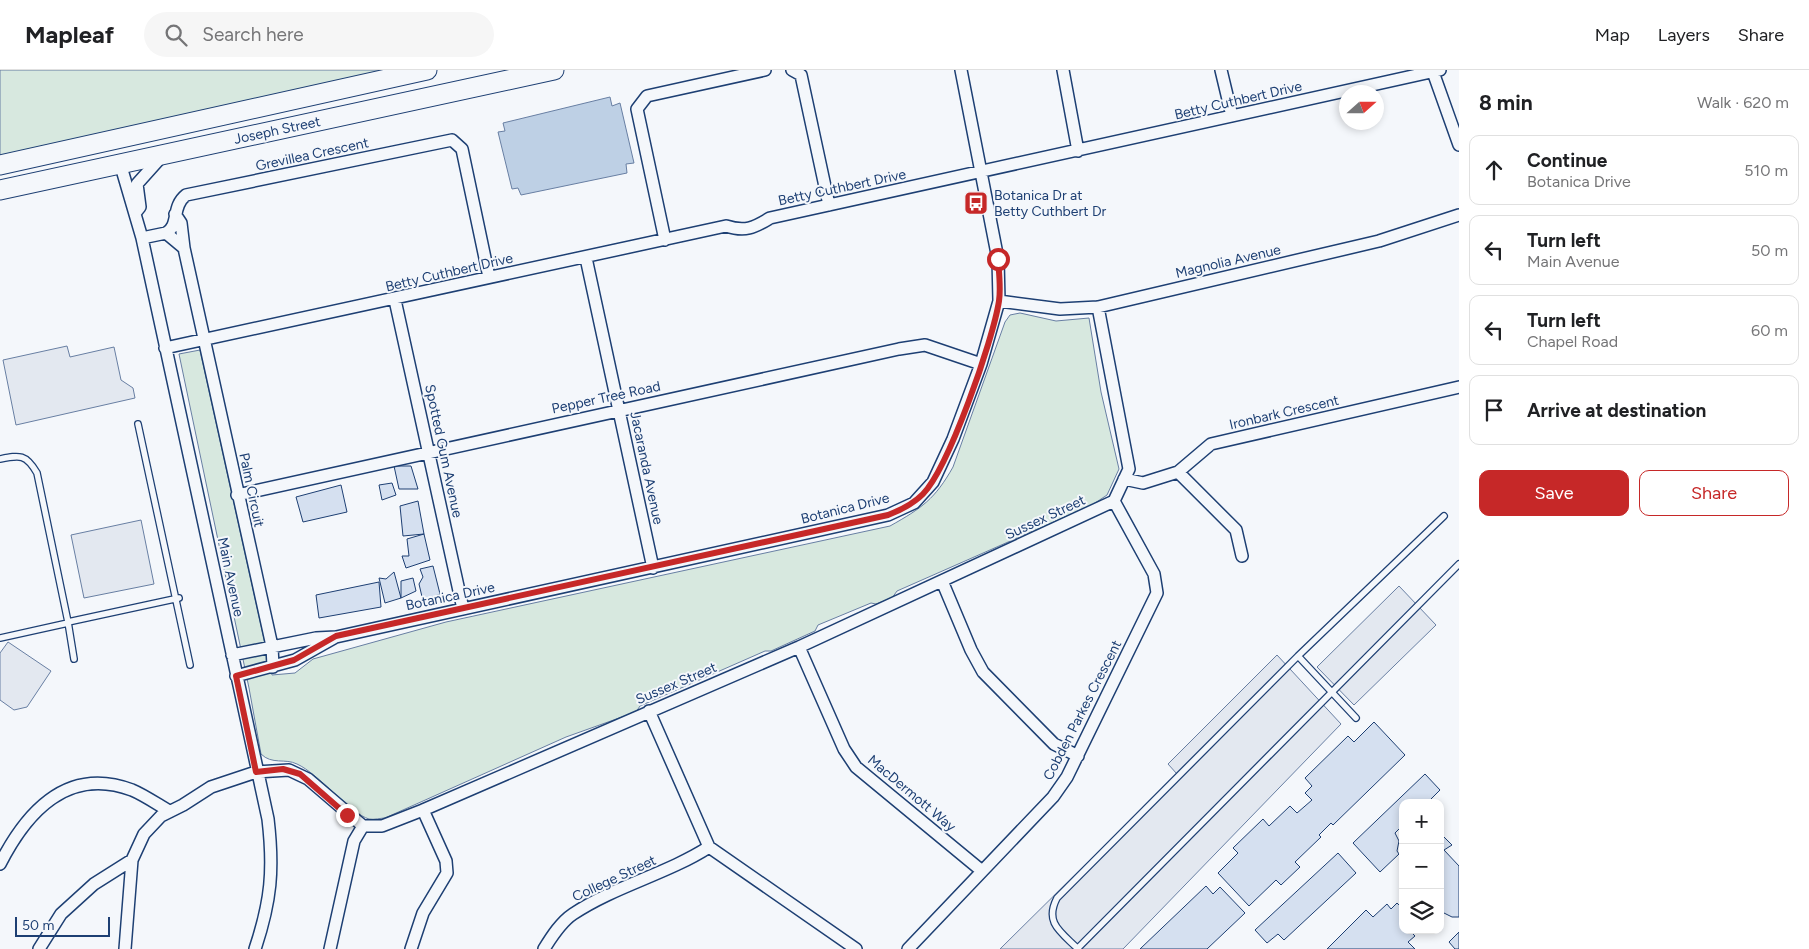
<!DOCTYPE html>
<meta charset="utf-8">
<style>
:root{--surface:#fff;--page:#f6f6f6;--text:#202124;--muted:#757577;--line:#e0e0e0;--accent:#c62828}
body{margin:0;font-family:Figtree,sans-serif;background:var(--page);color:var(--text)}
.controls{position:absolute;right:15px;bottom:15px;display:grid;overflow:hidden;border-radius:10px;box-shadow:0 2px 8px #0003}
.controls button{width:45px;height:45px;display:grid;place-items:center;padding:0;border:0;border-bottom:1px solid var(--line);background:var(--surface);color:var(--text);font:25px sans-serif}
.compass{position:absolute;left:1339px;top:15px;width:45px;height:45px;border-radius:50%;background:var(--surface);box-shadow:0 2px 8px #0003;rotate:69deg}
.scale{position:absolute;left:15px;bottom:12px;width:95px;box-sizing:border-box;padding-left:5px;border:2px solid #1d3f73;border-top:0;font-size:14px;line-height:18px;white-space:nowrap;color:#1d3f73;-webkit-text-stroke:4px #f4f7fb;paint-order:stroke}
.stop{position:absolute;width:15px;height:15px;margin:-11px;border:4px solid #c62828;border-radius:50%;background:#fff}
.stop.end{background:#c62828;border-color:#fff;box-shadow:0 1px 5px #0008}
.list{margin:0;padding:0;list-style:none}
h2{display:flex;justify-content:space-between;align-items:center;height:65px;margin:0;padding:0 20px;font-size:21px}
h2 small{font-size:16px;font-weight:400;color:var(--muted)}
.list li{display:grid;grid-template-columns:32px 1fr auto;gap:15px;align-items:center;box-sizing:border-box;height:70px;margin:0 10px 10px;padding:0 10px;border:1px solid var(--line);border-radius:10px}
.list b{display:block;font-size:19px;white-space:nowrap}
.list p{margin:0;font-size:16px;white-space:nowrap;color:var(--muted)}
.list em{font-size:16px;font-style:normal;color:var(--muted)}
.actions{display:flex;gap:10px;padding:15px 20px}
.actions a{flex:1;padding:11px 0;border:1px solid var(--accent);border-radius:10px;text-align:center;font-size:18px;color:var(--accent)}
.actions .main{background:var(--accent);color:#fff}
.icon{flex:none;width:28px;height:28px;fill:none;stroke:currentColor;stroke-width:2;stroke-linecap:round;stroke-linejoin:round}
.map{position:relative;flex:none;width:1459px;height:879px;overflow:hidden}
header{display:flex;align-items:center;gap:30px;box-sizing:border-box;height:70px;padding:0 25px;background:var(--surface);border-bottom:1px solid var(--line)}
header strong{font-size:24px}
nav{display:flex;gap:28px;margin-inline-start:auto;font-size:18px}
.search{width:350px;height:45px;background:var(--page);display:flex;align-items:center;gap:12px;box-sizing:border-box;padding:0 18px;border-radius:28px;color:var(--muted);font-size:19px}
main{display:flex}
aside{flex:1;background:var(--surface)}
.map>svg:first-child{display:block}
.green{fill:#d7e8df;stroke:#687fa3}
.parking{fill:#e3e8f0;stroke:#687fa3}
.water{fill:#bed0e5;stroke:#687fa3}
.building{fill:#d5e0f0;stroke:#1d3f73}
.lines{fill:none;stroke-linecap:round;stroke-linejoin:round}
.service-casing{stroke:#1d3f73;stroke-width:8}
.minor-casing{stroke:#1d3f73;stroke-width:14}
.trunk-casing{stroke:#1d3f73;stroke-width:21}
.service{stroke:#f4f7fb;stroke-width:5.5}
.minor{stroke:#f4f7fb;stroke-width:11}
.trunk{stroke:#f4f7fb;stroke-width:19}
.route{stroke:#c62828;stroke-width:6}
.labels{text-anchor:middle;stroke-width:4;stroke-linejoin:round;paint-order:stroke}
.street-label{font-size:14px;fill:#1d3f73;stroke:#f4f7fb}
.poi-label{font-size:14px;fill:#1d3f73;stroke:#f4f7fb;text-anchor:start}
</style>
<header>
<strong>Mapleaf</strong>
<div class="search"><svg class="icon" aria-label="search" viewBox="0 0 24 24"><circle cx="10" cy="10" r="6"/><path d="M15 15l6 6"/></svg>Search here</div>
<nav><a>Map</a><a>Layers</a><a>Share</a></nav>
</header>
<main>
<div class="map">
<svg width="1459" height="879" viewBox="0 0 1459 879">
<rect width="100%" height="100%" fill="#f4f7fb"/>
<path class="green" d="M 0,0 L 387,0 L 0,89 Z
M 1020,243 L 1056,251 L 1089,248 L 1101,322 L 1119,399 L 1107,425 L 1092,435 L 897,521 L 892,528 L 876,534 L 871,533 L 818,555 L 815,561 L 771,581 L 765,581 L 640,636 L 636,642 L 566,667 L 385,748 C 381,748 374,750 369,749 C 351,744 319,704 297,694 C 285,688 272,695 261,684 L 249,618 L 179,284 L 200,280 L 272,605 L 295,603 L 313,589 L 446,552 L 890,456 C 922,438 935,429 953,397 L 1005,252 L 1010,245 Z"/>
<path class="parking" d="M 67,276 L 70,287 L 114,277 L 121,310 L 133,318 L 135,328 L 16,355 L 3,290 Z
M 141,450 L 154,514 L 84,528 L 71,465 Z
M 1399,516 L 1436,555 L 1354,635 L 1317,597 Z
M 8,572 L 51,601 L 27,637 L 14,640 L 0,630 L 0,583 Z
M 1277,585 L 1341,654 L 1123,879 L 1000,879 L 1177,704 L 1168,694 Z"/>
<path class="water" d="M 610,27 L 612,36 L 620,33 L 634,93 L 626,94 L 627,103 L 521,125 L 518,118 L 512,119 L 498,62 L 505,61 L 503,53 Z"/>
<path class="building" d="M 394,396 L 411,396 L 418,419 L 399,419 Z
M 392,413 L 396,425 L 382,430 L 379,415 Z
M 341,415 L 347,442 L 303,452 L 296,427 Z
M 418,431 L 424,464 L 403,466 L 400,436 Z
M 424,464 L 430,490 L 406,498 L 402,486 L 409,486 L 407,469 Z
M 433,496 L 440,524 L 423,531 L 419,514 L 423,507 L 420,499 Z
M 394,502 L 401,528 L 385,533 L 379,508 L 386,509 Z
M 413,508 L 416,521 L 401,528 L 401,511 Z
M 379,512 L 381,537 L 319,548 L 316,525 Z
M 1374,652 L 1405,685 L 1333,755 L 1331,753 L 1319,765 L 1321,767 L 1295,792 L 1300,797 L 1281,815 L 1276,810 L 1249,836 L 1218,803 L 1238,783 L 1233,778 L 1263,749 L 1269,756 L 1290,736 L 1297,743 L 1312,730 L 1305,723 L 1312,716 L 1305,708 L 1348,666 L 1354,672 Z
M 1425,704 L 1440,720 L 1427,733 L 1403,733 L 1403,755 L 1395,763 L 1399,771 L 1397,781 L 1399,784 L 1380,802 L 1353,773 Z
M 1440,763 L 1452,775 L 1444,780 L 1459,796 L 1459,847 L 1452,847 L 1442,842 L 1440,844 Z
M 1338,783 L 1356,803 L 1284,870 L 1278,864 L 1267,873 L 1255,860 Z
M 1206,816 L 1213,824 L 1220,817 L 1245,843 L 1207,879 L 1140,879 Z
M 1397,833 L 1403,839 L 1403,860 L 1415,860 L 1412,863 L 1415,866 L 1408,872 L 1415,879 L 1327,879 L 1366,840 L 1373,847 L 1387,834 L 1391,839 Z
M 1459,862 L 1459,879 L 1455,879 L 1449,872 Z"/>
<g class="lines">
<g class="service-casing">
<path id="service" d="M 138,354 L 190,595
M 0,389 C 20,385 26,384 37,403 L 68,552 L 179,528
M 68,552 L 74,589
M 0,568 L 68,553
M 1298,586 L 1356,648
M 1077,879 L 1459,494
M 1078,879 C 1061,862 1044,853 1057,828 L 1298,586 L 1444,446"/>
</g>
<g class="minor-casing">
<path id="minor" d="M 792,0 L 801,5 L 829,135
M 1063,0 L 1078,81
M 1221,0 L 1232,46
M 1433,2 L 1459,75
M 120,93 L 142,168 L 268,749 C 274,800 271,831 255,879
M 136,142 L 140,137 L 137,114 L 163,85
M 175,144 L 181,153 L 184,178 L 272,576 L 273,597
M 166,163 C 180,155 171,137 186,125 L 452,70 L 462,79 L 489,207
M 142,168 L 166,163 L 184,178
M 665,170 L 637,39 L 647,26 L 765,0
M 586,188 L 653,498
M 395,230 L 463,539
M 999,231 L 1060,239 L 1098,237 L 1379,171 L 1459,145
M 1098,237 L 1129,399 L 1114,431
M 165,278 L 726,156 C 745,162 754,158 770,148 L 1440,0
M 1178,402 L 1236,460 L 1242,486
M 1124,409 L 1143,413 L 1178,402 L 1211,374 L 1459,317
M 237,425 L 899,279 L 925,275 L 981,294
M 942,511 L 971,580 L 983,602 L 1054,674 L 1078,686
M 799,577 L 844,679 L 856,697 L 982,801
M 232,585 L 316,568 L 336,567 L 888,445 L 914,433 L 933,412 L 953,369 L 981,294 L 999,231 L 998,189 L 961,0
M 236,606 L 295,590 L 334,568
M 649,641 L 709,777 L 856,879
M 363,756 L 382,756 L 423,740 L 799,577 L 1114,431
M 0,794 C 27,741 68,696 132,720 C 144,725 157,734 169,741
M 39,879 L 61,844 L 94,814 L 132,790
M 125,879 L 132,790 L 144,764 L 161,746 L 183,735 L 211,717 L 256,702 L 289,700 L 308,709 L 363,756
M 330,879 L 354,771 L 363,756
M 411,879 L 423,843 L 447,803 L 446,791 L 423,740
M 544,879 C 552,866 561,852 573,844 C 615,816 667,804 709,777
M 908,879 L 1053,727 L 1067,707 L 1157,523 L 1154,504 L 1114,431"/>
</g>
<g class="trunk-casing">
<path id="trunk" d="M 0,95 L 427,0
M 0,120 L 554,0"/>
</g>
<use href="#service" class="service"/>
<use href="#minor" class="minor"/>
<use href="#trunk" class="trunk"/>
</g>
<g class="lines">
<path class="route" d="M 347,745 L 300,704 L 283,699 L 256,702 L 236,606 L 294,590 L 336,566 L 888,445 C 901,440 913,434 923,424 C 949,397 993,270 999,231 C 1001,218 999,203 998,189"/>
</g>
<defs>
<g id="bus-square" transform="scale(1.25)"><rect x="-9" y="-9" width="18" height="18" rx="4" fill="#c62828" stroke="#f4f7fb"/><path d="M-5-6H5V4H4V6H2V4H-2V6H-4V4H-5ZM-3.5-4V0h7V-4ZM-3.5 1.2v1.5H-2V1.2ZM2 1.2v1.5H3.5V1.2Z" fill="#fff"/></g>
</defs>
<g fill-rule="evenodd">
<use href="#bus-square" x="976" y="133"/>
</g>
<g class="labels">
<g class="street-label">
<text transform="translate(1238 30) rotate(-13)" y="5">Betty Cuthbert Drive</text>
<text transform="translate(277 60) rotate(-12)" y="5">Joseph Street</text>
<text transform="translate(312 84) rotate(-12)" y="5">Grevillea Crescent</text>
<text transform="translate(842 117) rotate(-12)" y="5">Betty Cuthbert Drive</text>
<text transform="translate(1228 191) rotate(-13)" y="5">Magnolia Avenue</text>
<text transform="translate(449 202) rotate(-13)" y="5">Betty Cuthbert Drive</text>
<text transform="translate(606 327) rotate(-12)" y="5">Pepper Tree Road</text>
<text transform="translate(1284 342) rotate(-13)" y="5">Ironbark Crescent</text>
<text transform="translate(444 381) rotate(78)" y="5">Spotted Gum Avenue</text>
<text transform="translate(647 398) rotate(78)" y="5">Jacaranda Avenue</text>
<text transform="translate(252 420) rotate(78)" y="5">Palm Circuit</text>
<text transform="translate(845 438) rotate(-14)" y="5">Botanica Drive</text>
<text transform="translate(1045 447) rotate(-25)" y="5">Sussex Street</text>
<text transform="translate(231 507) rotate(78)" y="5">Main Avenue</text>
<text transform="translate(450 526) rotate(-12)" y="5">Botanica Drive</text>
<text transform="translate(676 613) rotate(-23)" y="5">Sussex Street</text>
<text transform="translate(1082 640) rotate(-63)" y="5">Cobden Parkes Crescent</text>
<text transform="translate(912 723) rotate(40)" y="5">MacDermott Way</text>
<text transform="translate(614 808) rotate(-25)" y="5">College Street</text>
</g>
<g class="poi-label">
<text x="994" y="130">Botanica Dr at<tspan x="994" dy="16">Betty Cuthbert Dr</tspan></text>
</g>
</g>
</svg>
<div class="controls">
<button>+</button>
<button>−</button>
<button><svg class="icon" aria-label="layers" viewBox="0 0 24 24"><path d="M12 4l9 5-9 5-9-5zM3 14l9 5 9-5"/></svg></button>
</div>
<svg class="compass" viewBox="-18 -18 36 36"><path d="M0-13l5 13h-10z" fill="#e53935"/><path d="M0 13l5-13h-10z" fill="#757577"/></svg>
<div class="scale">50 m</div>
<div class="stop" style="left:998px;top:189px"></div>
<div class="stop end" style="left:347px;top:745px"></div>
</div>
<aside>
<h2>8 min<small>Walk · 620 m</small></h2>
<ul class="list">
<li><svg class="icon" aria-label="ahead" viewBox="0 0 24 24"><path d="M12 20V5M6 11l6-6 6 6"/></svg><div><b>Continue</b><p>Botanica Drive</p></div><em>510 m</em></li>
<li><svg class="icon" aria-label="left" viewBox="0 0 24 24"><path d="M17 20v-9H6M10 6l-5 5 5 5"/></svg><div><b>Turn left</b><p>Main Avenue</p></div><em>50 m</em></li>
<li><svg class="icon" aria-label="left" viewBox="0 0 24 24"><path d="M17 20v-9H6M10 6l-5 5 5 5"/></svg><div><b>Turn left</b><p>Chapel Road</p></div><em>60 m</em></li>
<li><svg class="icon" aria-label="arrive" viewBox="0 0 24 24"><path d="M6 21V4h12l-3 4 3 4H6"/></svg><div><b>Arrive at destination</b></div></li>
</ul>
<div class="actions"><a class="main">Save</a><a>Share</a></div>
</aside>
</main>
